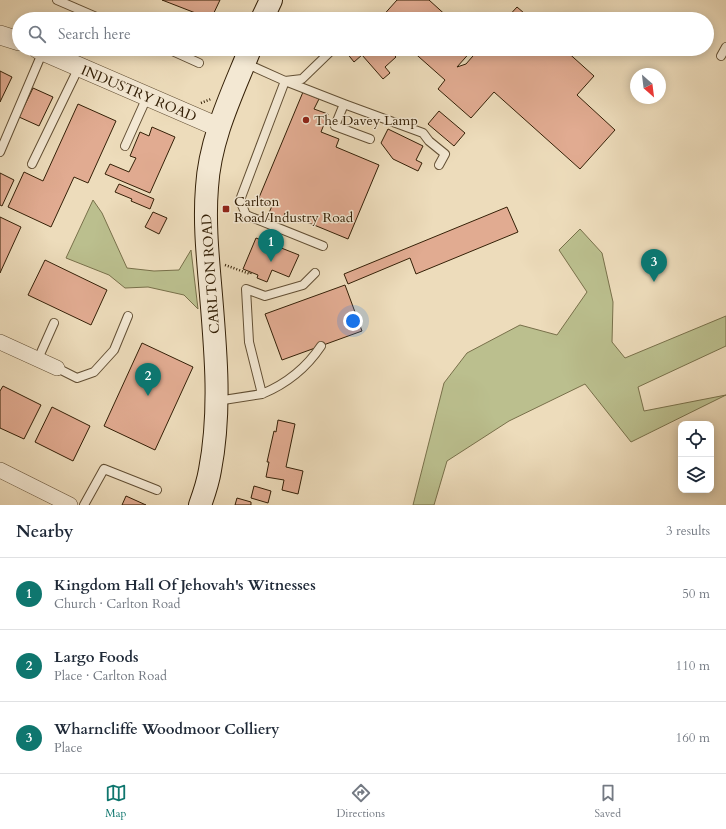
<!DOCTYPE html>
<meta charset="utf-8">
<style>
:root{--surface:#fff;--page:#f2f2f3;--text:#1f2937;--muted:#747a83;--line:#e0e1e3;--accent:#0f766e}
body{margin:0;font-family:Cardo,serif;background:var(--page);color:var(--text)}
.controls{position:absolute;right:12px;bottom:12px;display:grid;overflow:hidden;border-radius:8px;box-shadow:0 2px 10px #0003}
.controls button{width:36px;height:36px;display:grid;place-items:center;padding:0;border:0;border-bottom:1px solid var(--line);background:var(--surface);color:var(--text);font:20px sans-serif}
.compass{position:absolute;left:630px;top:68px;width:36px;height:36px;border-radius:50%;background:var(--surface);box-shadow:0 2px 10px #0003;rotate:152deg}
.you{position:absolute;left:353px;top:321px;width:14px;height:14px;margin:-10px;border:3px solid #fff;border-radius:50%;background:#1a73e8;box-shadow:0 0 0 6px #1a73e833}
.badge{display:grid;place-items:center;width:26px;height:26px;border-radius:50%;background:var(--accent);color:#fff;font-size:13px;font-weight:700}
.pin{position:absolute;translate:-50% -33px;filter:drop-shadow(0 1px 2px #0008)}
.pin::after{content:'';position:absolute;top:21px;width:14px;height:12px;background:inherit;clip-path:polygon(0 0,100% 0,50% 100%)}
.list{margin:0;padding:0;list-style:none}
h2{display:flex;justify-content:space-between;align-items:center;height:52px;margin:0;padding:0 16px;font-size:17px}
h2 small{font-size:13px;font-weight:400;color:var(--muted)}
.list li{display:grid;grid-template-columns:26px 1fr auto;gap:12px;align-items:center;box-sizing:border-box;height:72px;padding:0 16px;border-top:1px solid var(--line)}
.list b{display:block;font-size:15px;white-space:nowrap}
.list p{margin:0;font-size:13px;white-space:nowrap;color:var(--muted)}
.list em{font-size:13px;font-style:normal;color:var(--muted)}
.icon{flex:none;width:22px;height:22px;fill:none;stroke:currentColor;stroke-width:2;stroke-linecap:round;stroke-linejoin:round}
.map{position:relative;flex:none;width:726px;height:505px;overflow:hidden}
.search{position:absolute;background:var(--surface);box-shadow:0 2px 10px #0003;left:12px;right:12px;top:12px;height:44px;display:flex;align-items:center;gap:10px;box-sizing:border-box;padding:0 14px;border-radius:22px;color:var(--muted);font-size:15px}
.sheet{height:268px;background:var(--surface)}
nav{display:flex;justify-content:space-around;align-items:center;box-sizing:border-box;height:56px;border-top:1px solid var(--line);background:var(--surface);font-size:11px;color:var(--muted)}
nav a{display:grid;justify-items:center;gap:2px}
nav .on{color:var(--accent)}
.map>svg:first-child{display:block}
.green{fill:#bbbf8e;stroke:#78704a}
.building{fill:#e1ab91;stroke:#342007}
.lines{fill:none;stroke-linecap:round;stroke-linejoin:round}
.service-casing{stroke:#624f34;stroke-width:10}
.minor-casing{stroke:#624f34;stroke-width:16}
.tertiary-casing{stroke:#624f34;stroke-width:20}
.secondary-casing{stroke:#342007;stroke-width:24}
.path{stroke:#342007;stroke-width:2.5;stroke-dasharray:1 2;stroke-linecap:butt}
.service{stroke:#f3e8d3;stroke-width:8}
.minor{stroke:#f3e8d3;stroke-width:15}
.tertiary{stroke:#f3e8d3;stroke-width:19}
.secondary{stroke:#f3e8d3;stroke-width:22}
.poi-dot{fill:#8f2418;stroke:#f3e8d3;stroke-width:1.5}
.labels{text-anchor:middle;stroke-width:3;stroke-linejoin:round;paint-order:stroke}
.street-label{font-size:14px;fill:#342007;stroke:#f3e8d3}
.poi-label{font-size:14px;fill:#342007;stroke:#f3e8d3;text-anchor:start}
</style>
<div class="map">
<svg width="726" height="505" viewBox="0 0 726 505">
<rect width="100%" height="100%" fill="#eddcbb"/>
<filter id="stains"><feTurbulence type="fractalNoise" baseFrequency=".005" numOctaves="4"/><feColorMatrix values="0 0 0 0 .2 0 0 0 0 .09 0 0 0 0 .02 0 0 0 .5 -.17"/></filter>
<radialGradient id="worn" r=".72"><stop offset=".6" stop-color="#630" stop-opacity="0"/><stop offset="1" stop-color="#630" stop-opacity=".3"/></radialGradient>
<path class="green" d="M 93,200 L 102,213 L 127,268 L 154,271 L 179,270 L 191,250 L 198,309 L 184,295 L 148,287 L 125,288 L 109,275 L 66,258 Z
M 580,229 L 602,253 L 613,302 L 612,342 L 625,358 L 726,316 L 726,346 L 638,387 L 644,411 L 726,395 L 631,442 L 585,384 L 509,421 L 447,461 L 434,505 L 413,505 L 444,383 L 467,353 L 520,325 L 557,335 L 587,292 L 559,250 Z"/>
<path class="building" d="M 162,0 L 220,0 L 211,19 Z
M 397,0 L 429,0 L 450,19 L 380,19 Z
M 517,7 L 531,19 L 506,19 Z
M 350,49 L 388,49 L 396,57 L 385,67 L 390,73 L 383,79 L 362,55 L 354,62 L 346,52 Z
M 410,49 L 473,49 L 457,67 L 466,64 L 479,49 L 564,49 L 594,76 L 577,95 L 615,130 L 580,169 L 494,92 L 471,118 L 438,89 L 445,80 Z
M 0,71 L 12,77 L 0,102 Z
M 33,88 L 53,97 L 39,126 L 19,117 Z
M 303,92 L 319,99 L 314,109 L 328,114 L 321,132 L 339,139 L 336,147 L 379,165 L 348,239 L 285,213 L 282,221 L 268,215 L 272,206 L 258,200 Z
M 78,104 L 116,121 L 88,183 L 74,177 L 51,227 L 8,207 L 24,172 L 43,181 Z
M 439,111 L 465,133 L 454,146 L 428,124 Z
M 152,127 L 175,137 L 150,193 L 105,174 L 110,164 L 129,172 L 136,158 L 130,156 L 140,132 L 149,136 Z
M 388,129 L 423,146 L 416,160 L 422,163 L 418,171 L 393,159 L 381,143 Z
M 0,173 L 14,180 L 2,206 L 0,205 Z
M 119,184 L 154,199 L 150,209 L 131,201 L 132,199 L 115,192 Z
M 507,207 L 518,232 L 416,274 L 410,258 L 348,284 L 344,274 Z
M 153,212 L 167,218 L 159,234 L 145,227 Z
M 0,217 L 21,227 L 0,273 Z
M 256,238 L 299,255 L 289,277 L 272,270 L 267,282 L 257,278 L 258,275 L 243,269 Z
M 45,260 L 107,290 L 91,325 L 28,295 Z
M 345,285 L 362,331 L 282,360 L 265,314 Z
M 142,343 L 193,367 L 155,450 L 104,426 Z
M 3,386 L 41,405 L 24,439 L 0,428 L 0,391 Z
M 52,407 L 90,426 L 73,461 L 35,442 Z
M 278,420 L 295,424 L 286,467 L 303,471 L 298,494 L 282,490 L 284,480 L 266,477 L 269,462 L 267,462 L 274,431 L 276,432 Z
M 254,486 L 271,491 L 268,503 L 251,498 Z
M 126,496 L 146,505 L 122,505 Z
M 237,498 L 251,502 L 251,505 L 235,505 Z"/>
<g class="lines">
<g class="service-casing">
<path id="service" d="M 57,0 L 101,19
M 168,49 L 199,63
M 721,56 L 726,47
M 245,63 L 285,81 L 344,104 L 335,126 L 370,139
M 344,104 L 423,133 L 429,141 L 445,154 L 439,165
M 125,146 L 147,97
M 0,152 L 43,51
M 32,164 L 79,67
M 323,246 L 246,215 L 240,200 L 285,81 L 302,79 L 333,49
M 38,359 L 54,323
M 57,368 L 77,378 L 94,372 L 114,350 L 128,316
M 262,394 C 286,384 307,367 321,346
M 217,401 L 262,394 L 249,342 L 246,289 L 265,296 L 303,285 L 315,273
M 84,505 L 104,469 L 157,490"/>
</g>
<g class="minor-casing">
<path id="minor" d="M 0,342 L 57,368
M 0,470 L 70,505"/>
</g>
<g class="tertiary-casing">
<path id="tertiary" d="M 0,35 L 19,41
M 38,49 L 218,127"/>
</g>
<g class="secondary-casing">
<path id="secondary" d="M 262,19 L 271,0
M 200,505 C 204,494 208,482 210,470 C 221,412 216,354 211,295 C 208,259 204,223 207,187 C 210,138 232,94 250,49"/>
</g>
<path class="path" d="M 201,103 L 211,99
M 225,265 L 250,274 L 251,272"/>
<use href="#service" class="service"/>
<use href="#minor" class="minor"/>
<use href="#tertiary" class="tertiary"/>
<use href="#secondary" class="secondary"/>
</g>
<g class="poi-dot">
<circle cx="306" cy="120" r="4"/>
<rect x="222" y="205" width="8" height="8" rx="2"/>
</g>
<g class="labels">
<g class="street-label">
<text transform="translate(139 93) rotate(23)" y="5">INDUSTRY ROAD</text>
<text transform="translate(210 274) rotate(-94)" y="5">CARLTON ROAD</text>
</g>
<g class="poi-label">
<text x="314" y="125">The Davey Lamp</text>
<text x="234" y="206">Carlton<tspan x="234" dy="16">Road/Industry Road</tspan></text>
</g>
</g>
<rect width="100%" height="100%" filter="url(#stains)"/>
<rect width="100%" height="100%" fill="url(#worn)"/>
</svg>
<div class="controls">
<button><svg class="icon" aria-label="locate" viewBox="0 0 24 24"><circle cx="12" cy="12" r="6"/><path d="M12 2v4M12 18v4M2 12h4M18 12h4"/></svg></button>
<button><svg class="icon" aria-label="layers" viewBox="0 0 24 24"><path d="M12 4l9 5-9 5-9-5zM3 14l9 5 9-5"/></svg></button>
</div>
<svg class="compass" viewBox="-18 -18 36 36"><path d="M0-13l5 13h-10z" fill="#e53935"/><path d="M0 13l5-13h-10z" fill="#747a83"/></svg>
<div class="you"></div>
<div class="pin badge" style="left:271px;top:262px">1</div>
<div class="pin badge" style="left:148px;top:396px">2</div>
<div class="pin badge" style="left:654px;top:282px">3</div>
<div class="search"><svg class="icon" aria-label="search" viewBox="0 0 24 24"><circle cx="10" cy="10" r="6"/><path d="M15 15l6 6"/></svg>Search here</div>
</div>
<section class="sheet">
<h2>Nearby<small>3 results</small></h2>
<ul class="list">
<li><span class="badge">1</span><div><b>Kingdom Hall Of Jehovah's Witnesses</b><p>Church · Carlton Road</p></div><em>50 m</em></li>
<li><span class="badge">2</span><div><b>Largo Foods</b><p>Place · Carlton Road</p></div><em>110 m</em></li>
<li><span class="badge">3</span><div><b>Wharncliffe Woodmoor Colliery</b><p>Place</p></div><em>160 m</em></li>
</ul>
</section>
<nav>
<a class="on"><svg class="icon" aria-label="map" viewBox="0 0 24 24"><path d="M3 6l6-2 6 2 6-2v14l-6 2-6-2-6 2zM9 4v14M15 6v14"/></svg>Map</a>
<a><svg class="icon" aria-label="directions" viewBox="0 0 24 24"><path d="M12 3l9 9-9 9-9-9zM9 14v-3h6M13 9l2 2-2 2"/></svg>Directions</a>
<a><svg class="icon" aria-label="saved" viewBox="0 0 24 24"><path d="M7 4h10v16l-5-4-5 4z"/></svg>Saved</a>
</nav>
